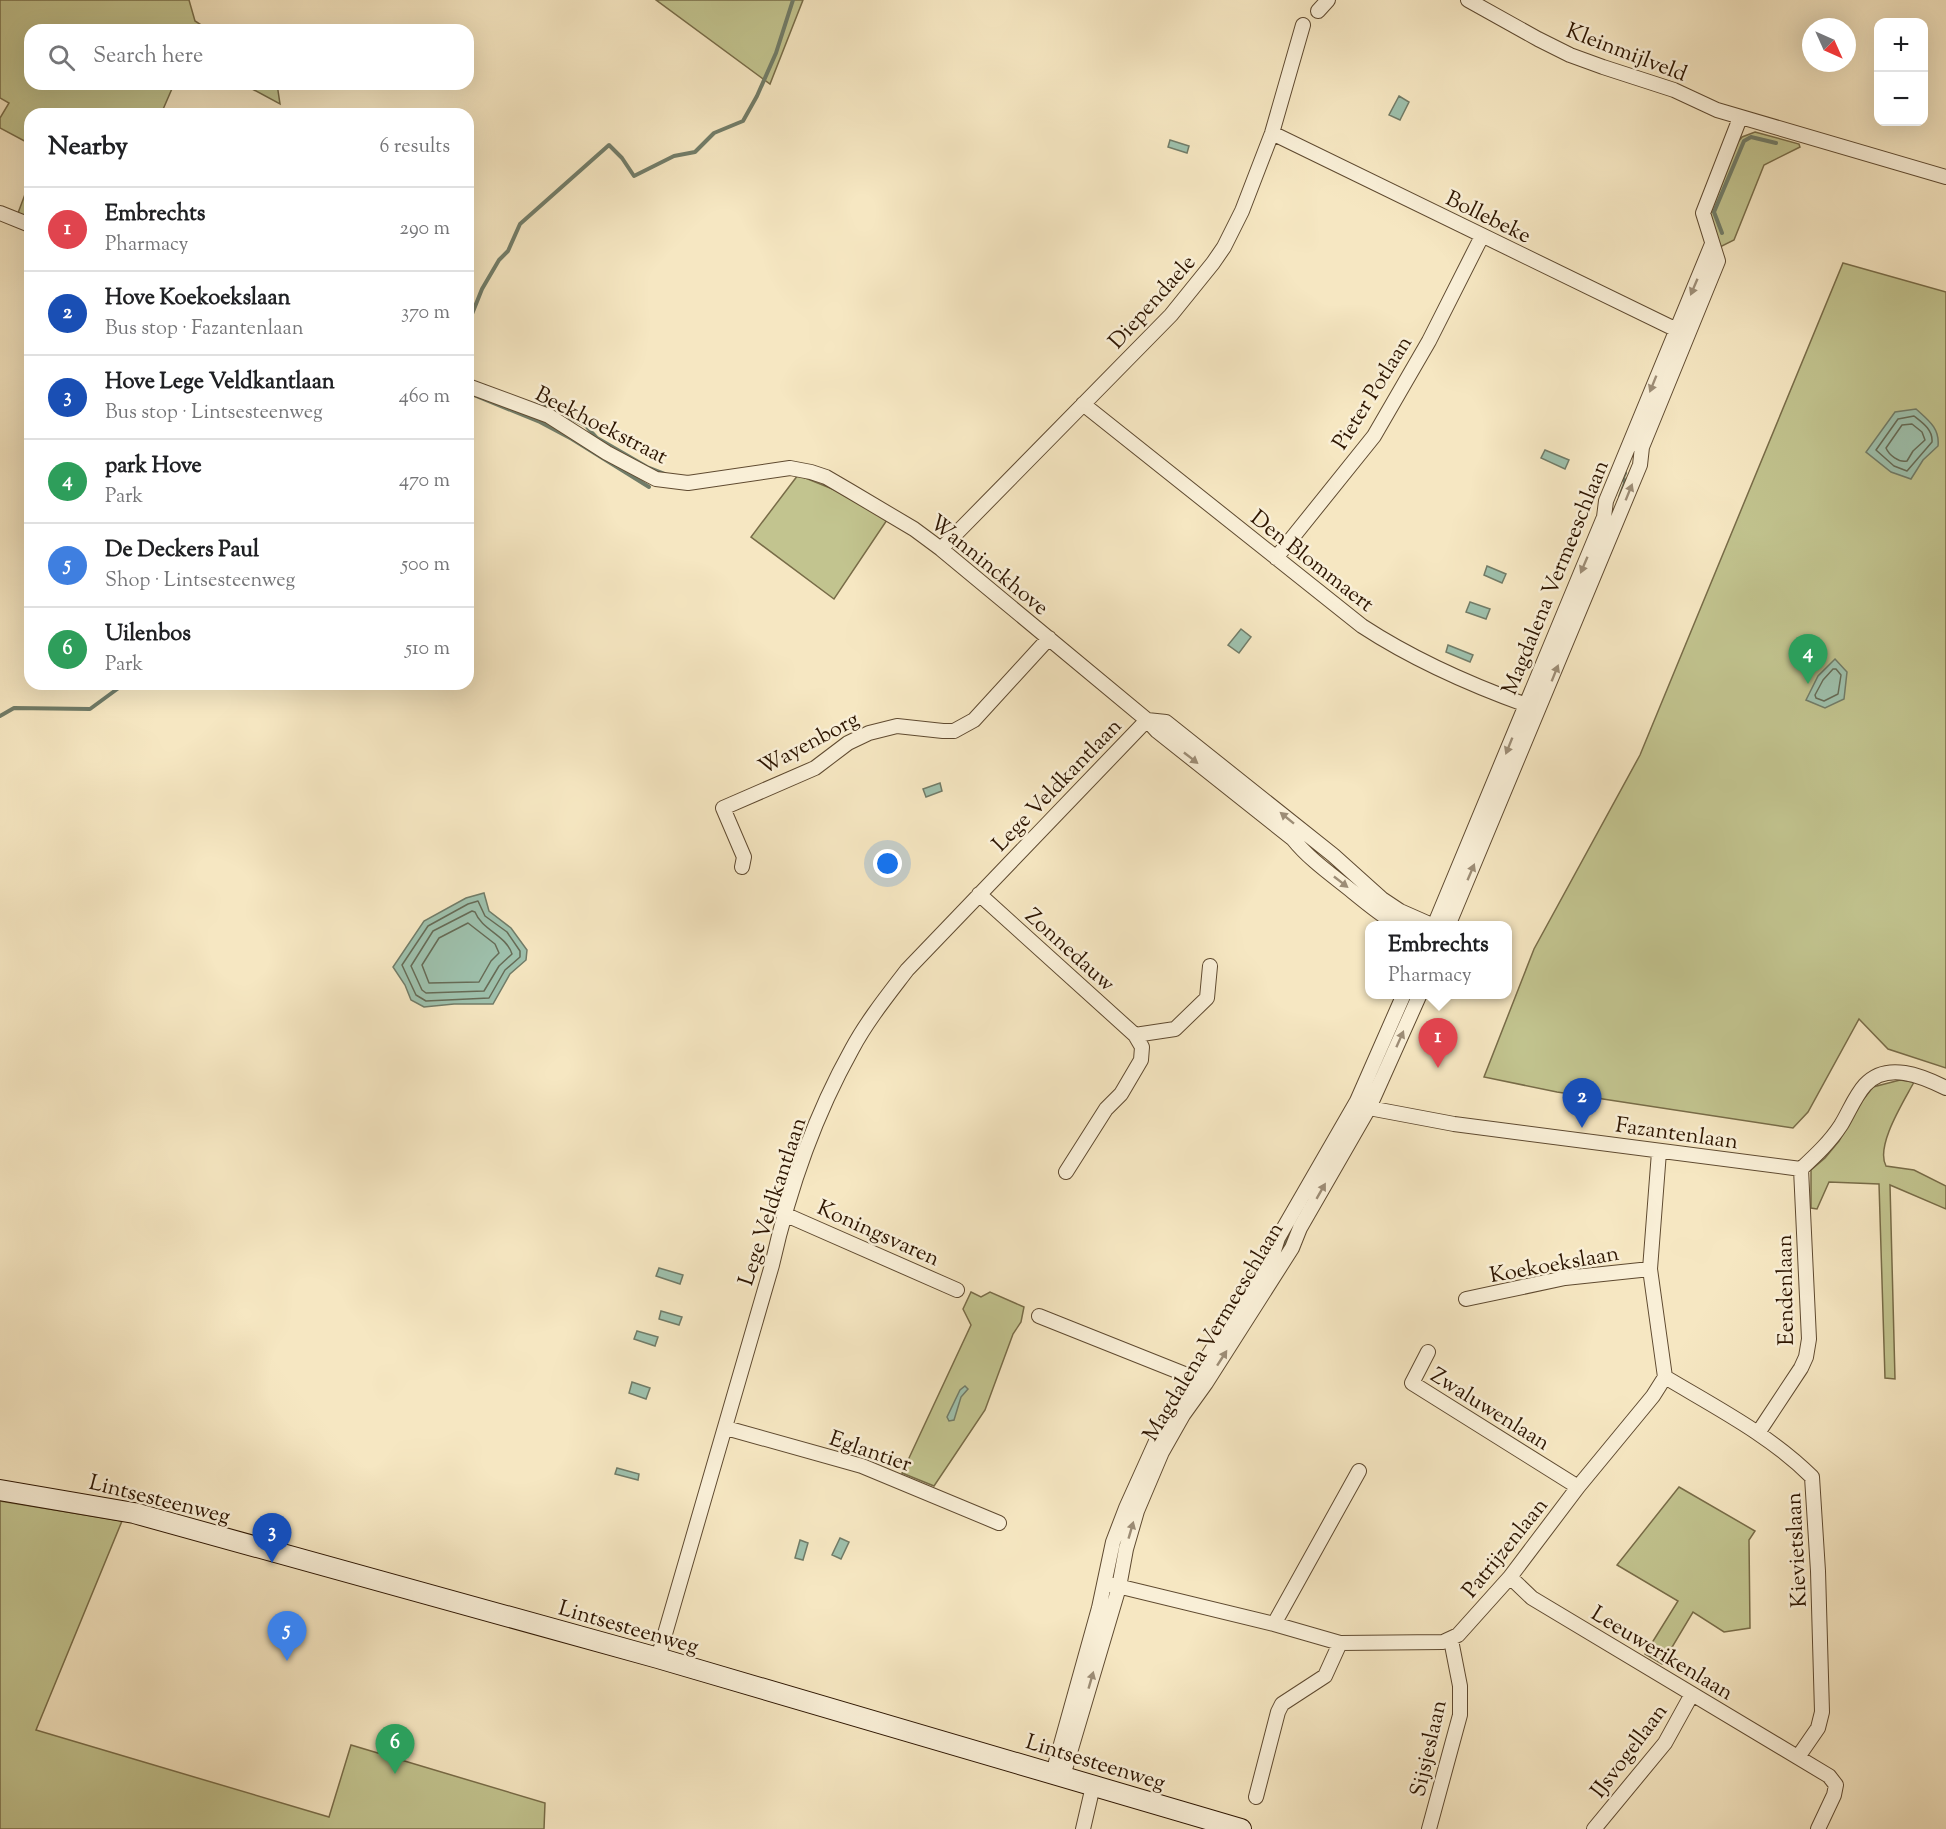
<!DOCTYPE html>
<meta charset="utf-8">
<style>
:root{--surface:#fff;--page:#f2f2f2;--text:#202124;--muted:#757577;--line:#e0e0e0;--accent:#8f2418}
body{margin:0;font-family:"Sorts Mill Goudy",serif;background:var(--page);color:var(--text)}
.controls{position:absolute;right:18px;top:18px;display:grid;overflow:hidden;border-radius:12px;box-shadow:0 6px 24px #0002}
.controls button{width:54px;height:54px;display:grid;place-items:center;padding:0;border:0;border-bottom:2px solid var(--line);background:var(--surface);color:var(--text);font:30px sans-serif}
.compass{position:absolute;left:1802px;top:18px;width:54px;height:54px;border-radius:50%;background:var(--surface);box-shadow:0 6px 24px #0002;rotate:135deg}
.you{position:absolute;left:888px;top:864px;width:21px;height:21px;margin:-15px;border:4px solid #fff;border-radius:50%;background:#1a73e8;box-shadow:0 0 0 9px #1a73e833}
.badge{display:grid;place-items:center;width:39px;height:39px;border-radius:50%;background:var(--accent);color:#fff;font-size:20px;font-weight:700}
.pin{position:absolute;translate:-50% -50px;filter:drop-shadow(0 2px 3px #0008)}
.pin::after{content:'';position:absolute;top:32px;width:21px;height:18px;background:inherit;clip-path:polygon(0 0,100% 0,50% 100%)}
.popup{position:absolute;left:1365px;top:921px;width:147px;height:78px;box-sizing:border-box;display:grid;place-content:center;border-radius:12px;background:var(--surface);filter:drop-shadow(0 2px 4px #0005);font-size:20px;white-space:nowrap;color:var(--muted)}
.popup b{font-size:22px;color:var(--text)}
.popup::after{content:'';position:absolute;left:50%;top:100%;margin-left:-12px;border:12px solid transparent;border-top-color:var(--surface)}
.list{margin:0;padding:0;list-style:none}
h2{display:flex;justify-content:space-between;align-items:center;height:78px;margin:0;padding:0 24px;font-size:26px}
h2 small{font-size:20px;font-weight:400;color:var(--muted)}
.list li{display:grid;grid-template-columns:39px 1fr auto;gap:18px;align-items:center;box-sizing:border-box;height:84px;padding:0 24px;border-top:2px solid var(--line)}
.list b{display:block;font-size:22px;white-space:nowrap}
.list p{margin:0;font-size:20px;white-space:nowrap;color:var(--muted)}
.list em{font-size:20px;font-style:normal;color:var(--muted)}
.icon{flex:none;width:33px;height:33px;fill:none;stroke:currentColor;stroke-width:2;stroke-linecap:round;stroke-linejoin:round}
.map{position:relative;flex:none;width:1946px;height:1829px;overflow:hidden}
.search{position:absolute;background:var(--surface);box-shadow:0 6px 24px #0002;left:24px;top:24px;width:450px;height:66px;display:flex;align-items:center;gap:15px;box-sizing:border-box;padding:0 21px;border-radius:18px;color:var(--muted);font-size:22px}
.panel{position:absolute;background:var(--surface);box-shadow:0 6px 24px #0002;left:24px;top:108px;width:450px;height:582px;border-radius:18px}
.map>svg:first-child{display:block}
.green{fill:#c2c48f;stroke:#786c48;stroke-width:1.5}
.water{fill:#9ec1ad;stroke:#717c68;stroke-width:1.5}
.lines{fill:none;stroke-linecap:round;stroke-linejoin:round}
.shore{stroke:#666b56;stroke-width:1.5}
.stream{stroke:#717c68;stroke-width:4}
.street-casing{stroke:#5f4a30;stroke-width:16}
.secondary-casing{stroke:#2d1500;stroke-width:22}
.street{stroke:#f9efd7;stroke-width:14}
.secondary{stroke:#f9efd7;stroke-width:20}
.oneway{fill:#9d8d76}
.labels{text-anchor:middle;stroke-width:5;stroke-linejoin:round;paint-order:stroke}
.street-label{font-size:22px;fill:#2d1500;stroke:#f9efd7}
</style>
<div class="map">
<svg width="1946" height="1829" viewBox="0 0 1946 1829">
<rect width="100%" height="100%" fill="#f6e7c2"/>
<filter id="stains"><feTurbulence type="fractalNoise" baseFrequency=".00333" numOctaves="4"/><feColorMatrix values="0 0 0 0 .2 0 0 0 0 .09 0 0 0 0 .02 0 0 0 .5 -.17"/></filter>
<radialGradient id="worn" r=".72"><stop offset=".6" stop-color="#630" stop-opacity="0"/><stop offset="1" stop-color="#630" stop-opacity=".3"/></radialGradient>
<path class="green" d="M 0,0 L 189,0 L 195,21 L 209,30 L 30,30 L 30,84 L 174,84 L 161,114 L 30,114 L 30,144 L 0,128 L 0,118 L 9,103 L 0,98 Z
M 656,0 L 803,0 L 770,84 Z
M 243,84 L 277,84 L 280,104 Z
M 1755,132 L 1799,144 L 1800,147 L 1764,165 L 1734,240 L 1720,247 L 1710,214 L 1738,142 L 1742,137 Z
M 30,181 L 30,218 L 18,213 Z
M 1843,263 L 1946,292 L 1946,1068 L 1888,1049 L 1859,1019 L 1808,1112 L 1793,1128 L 1557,1092 L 1484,1077 L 1534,949 L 1640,755 Z
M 798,475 L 835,490 L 887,520 L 834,599 L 751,537 Z
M 1900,1080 L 1914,1082 C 1904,1101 1875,1146 1886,1166 L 1914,1170 L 1946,1186 L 1946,1209 L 1890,1185 L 1895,1379 L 1885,1378 L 1879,1184 L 1829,1182 L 1817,1209 L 1811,1208 L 1811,1170 L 1825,1158 L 1839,1141 L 1862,1101 L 1873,1087 Z
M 971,1292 L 981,1297 L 990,1292 L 1024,1307 L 1021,1322 L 1013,1334 L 985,1410 L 934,1486 L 902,1473 L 971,1325 L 963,1309 Z
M 1679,1487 L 1755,1531 L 1749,1540 L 1750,1628 L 1724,1632 L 1693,1612 L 1662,1664 L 1645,1654 L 1678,1601 L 1617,1565 Z
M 0,1501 L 122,1521 L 36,1730 L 329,1817 L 351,1745 L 545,1803 L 544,1829 L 0,1829 Z"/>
<path class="water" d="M 1399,96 L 1409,102 L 1400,120 L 1389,115 Z
M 1170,140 L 1189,146 L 1187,153 L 1168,147 Z
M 1916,409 C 1928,420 1940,428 1938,446 L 1923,460 L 1911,479 L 1891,472 L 1866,452 L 1895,412 Z
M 1545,450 L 1569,460 L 1565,469 L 1541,458 Z
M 1487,566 L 1506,574 L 1502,583 L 1484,575 Z
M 1470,602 L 1490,609 L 1486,619 L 1466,612 Z
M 1241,629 L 1251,637 L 1239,653 L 1228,645 Z
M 1448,645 L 1473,655 L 1470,662 L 1446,652 Z
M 1835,659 L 1847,672 L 1844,699 L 1825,708 L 1806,700 L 1818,676 Z
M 940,783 L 942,791 L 926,797 L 923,789 Z
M 484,893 L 489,911 L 511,928 L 527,950 L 526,960 L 510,974 L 493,1004 L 454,1004 L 424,1007 L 411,1000 L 405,985 L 393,967 L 424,921 L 466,898 Z
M 659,1268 L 683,1275 L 680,1284 L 656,1276 Z
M 661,1311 L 682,1317 L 679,1325 L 659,1319 Z
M 637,1331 L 658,1337 L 655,1346 L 634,1339 Z
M 632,1382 L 650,1388 L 646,1399 L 629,1393 Z
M 965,1386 L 968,1389 L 961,1397 L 954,1420 L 949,1421 L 947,1417 L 960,1390 Z
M 617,1468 L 639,1474 L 638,1480 L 615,1474 Z
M 840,1538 L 849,1542 L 841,1559 L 832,1555 Z
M 800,1540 L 808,1543 L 803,1560 L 795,1558 Z"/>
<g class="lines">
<path class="shore" d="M 1914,416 C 1923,423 1933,430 1932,442 L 1907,471 L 1894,466 L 1876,450 L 1898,419 Z
M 1912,424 L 1922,432 L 1925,440 L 1913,451 L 1907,461 C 1899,463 1889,455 1886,448 L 1902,425 Z
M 1833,669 L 1836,669 L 1841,675 L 1838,694 L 1824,701 L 1816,698 L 1815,695 L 1823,680 Z
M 478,901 L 485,916 L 507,932 L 520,951 L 520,957 L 505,970 L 489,998 L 426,1001 L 416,995 L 402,965 L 428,926 L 468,904 Z
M 472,911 L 475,912 C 482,930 506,935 512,954 L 499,966 L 484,991 L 426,993 L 422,990 L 411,966 L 433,931 Z
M 468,923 L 495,944 L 499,953 L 491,961 L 479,982 L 429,983 L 422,965 L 439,938 Z"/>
<path class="stream" d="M 1722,233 L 1714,212 L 1744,141 L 1751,137 L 1776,143
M 468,324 L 482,289 L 499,260 L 508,251 L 520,224 L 609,145 L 622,158 L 634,176 L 674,156 L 695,152 L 714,133 L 743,121 L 757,96 L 776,53 L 793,0
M 469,393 L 540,422 L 572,439 L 649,487
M 541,404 L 585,425 L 597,438 L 647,467 L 665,474
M 1620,497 L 1625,483 L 1623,477 L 1625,473
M 0,716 L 14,708 L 90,709 L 124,684
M 1281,1253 L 1299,1217
M 1118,1552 L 1122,1537"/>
<g class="street-casing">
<path id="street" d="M 1468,0 L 1538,39 L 1570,55 L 1603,67 L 1674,90 L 1717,110 L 1946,177
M 1318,11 L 1328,0
M 1272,133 L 1683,333
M 0,213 L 30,225
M 468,386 L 549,416 L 607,453 L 656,479 L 688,483 L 790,468 L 811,472 L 826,477 L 850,491 L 914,529 L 941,549 L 1147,720 L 1157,731 L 1293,839 C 1310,860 1332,875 1353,892 C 1368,904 1383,917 1400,926
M 1083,404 L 1362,626 C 1414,660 1473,686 1532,707
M 941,549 L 1171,315 L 1213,263 L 1224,247 L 1242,211 L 1272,133 L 1303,25
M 1276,558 L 1374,436 L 1429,341 L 1482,236
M 1147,720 L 1166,722 L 1333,855 L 1382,899 L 1400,911 L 1434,926
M 742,867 L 744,857 L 723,808 L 815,768 L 848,743 L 869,733 L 897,726 L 943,731 L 954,731 L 974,720 L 1049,638
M 979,894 L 1135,1035 L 1142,1047 L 1141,1060 L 1121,1094 L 1106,1109 L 1066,1172
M 1434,926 L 1604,517 L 1606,501 L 1712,244
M 1448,926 L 1640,465 L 1642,447 L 1718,261 L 1703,213 L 1740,118
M 1135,1035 L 1175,1029 L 1207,998 L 1210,966
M 1364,1105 L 1369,1108 L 1454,1124 L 1801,1169 C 1816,1155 1830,1142 1841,1125 C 1849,1112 1855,1096 1865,1085 C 1887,1061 1922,1076 1946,1088
M 784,1214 L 957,1290
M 1466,1299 L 1565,1278 L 1650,1269
M 1039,1316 L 1202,1381
M 1428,1352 L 1412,1383 L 1578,1487
M 1665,1377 C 1715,1407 1770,1435 1812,1477 L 1818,1571 L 1822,1712 L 1818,1728 L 1798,1757
M 726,1428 L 862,1466 L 999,1523
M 1758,1433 L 1801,1368 L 1806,1357 L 1809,1339 L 1801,1169
M 1510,1577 L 1532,1598 L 1829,1776 L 1836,1785 L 1834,1795 L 1818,1829
M 1105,1583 L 1274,1624 L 1340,1643 L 1443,1642 L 1458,1635 L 1510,1577 L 1578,1487 L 1653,1396 L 1665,1377 L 1650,1269 L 1659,1152
M 1274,1624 L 1359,1471
M 658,1658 L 772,1265 C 789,1189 814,1117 852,1049 C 867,1021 888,995 907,970 L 1147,720
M 1053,1773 L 1099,1608 L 1113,1542 L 1126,1508 L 1158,1437 L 1171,1414 L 1273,1254 L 1278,1238 L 1357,1101 L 1404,994
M 1063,1776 L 1119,1587 L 1126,1549 L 1137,1511 L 1162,1452 L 1183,1415 L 1206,1383 L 1292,1248 L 1300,1228 L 1369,1108 L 1420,994
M 1256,1797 L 1278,1712 L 1282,1704 L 1325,1676 L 1340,1643
M 1083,1829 L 1093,1786
M 1429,1829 L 1460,1715 L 1460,1686 L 1451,1640
M 1594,1829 L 1665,1743 L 1692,1694"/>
</g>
<g class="secondary-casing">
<path id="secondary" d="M 0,1490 L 134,1513 L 658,1658 L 1241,1829"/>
</g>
<use href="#street" class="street"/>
<use href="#secondary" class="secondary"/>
</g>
<defs><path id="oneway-solid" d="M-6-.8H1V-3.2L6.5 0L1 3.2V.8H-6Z" transform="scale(1.5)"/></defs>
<g class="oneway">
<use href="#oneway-solid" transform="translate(1694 287) rotate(113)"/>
<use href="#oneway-solid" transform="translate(1653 384) rotate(112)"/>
<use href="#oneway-solid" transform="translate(1629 492) rotate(-68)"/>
<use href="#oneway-solid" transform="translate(1584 565) rotate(113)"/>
<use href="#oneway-solid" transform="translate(1555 673) rotate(-68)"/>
<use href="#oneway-solid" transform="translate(1509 746) rotate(112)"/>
<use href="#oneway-solid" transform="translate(1191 758) rotate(38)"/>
<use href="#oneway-solid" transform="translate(1287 818) rotate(-141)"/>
<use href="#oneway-solid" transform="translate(1471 872) rotate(-67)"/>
<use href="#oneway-solid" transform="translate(1341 882) rotate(38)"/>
<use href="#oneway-solid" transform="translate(1400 1039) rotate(-66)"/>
<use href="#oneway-solid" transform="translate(1321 1191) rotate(-60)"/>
<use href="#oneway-solid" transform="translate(1222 1358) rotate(-57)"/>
<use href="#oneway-solid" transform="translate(1131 1530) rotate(-74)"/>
<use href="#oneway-solid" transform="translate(1091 1680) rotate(-74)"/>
</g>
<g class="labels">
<g class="street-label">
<text transform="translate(1627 51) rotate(21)" y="8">Kleinmijlveld</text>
<text transform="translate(1489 216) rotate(26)" y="8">Bollebeke</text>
<text transform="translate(1151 301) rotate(-48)" y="8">Diependaele</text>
<text transform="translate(1371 392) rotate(-58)" y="8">Pieter Potlaan</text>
<text transform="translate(602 424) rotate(27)" y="8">Beekhoekstraat</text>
<text transform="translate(1313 560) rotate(38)" y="8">Den Blommaert</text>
<text transform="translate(990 564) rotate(39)" y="8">Wanninckhove</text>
<text transform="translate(1554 577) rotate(-68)" y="8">Magdalena Vermeeschlaan</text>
<text transform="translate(808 742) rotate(-28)" y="8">Wayenborg</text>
<text transform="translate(1056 784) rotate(-46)" y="8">Lege Veldkantlaan</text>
<text transform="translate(1071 949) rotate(42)" y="8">Zonnedauw</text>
<text transform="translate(1677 1132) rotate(8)" y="8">Fazantenlaan</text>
<text transform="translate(771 1201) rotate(-72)" y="8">Lege Veldkantlaan</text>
<text transform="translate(879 1232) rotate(24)" y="8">Koningsvaren</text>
<text transform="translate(1554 1263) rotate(-10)" y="8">Koekoekslaan</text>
<text transform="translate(1784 1290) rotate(-91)" y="8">Eendenlaan</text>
<text transform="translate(1212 1331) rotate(-59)" y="8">Magdalena Vermeeschlaan</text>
<text transform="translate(1491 1408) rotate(32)" y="8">Zwaluwenlaan</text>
<text transform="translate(871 1450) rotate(19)" y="8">Eglantier</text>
<text transform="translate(160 1498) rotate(14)" y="8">Lintsesteenweg</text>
<text transform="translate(1504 1547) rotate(-51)" y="8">Patrijzenlaan</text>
<text transform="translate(1795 1550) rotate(-93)" y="8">Kievietslaan</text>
<text transform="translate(629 1626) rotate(16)" y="8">Lintsesteenweg</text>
<text transform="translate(1663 1652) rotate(31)" y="8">Leeuwerikenlaan</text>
<text transform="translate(1427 1748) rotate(-77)" y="8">Sijsjeslaan</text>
<text transform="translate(1628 1750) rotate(-53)" y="8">IJsvogellaan</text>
<text transform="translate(1096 1761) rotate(17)" y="8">Lintsesteenweg</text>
</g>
</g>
<rect width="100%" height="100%" filter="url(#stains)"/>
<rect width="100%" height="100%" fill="url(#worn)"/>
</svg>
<div class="controls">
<button>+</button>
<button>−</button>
</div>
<svg class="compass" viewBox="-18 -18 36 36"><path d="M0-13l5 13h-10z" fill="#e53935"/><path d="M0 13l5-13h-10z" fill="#757577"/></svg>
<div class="you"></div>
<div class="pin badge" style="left:1438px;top:1068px;background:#e0444e">1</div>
<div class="popup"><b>Embrechts</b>Pharmacy</div>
<div class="pin badge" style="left:1582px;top:1128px;background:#1a4fb4">2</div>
<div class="pin badge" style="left:272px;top:1563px;background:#1a4fb4">3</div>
<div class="pin badge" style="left:1808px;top:684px;background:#2e9e5b">4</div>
<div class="pin badge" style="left:287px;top:1661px;background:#3f7fe0">5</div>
<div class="pin badge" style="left:395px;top:1774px;background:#2e9e5b">6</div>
<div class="search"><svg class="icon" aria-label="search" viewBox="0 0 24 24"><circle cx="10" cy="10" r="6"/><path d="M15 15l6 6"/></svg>Search here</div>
<section class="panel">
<h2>Nearby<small>6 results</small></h2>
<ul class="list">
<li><span class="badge" style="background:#e0444e">1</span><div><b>Embrechts</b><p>Pharmacy</p></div><em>290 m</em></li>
<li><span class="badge" style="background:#1a4fb4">2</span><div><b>Hove Koekoekslaan</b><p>Bus stop · Fazantenlaan</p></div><em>370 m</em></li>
<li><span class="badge" style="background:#1a4fb4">3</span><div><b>Hove Lege Veldkantlaan</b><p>Bus stop · Lintsesteenweg</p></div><em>460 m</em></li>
<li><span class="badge" style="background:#2e9e5b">4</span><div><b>park Hove</b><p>Park</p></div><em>470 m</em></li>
<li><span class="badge" style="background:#3f7fe0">5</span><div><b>De Deckers Paul</b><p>Shop · Lintsesteenweg</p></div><em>500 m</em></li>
<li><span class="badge" style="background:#2e9e5b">6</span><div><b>Uilenbos</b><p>Park</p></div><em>510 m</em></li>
</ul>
</section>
</div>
